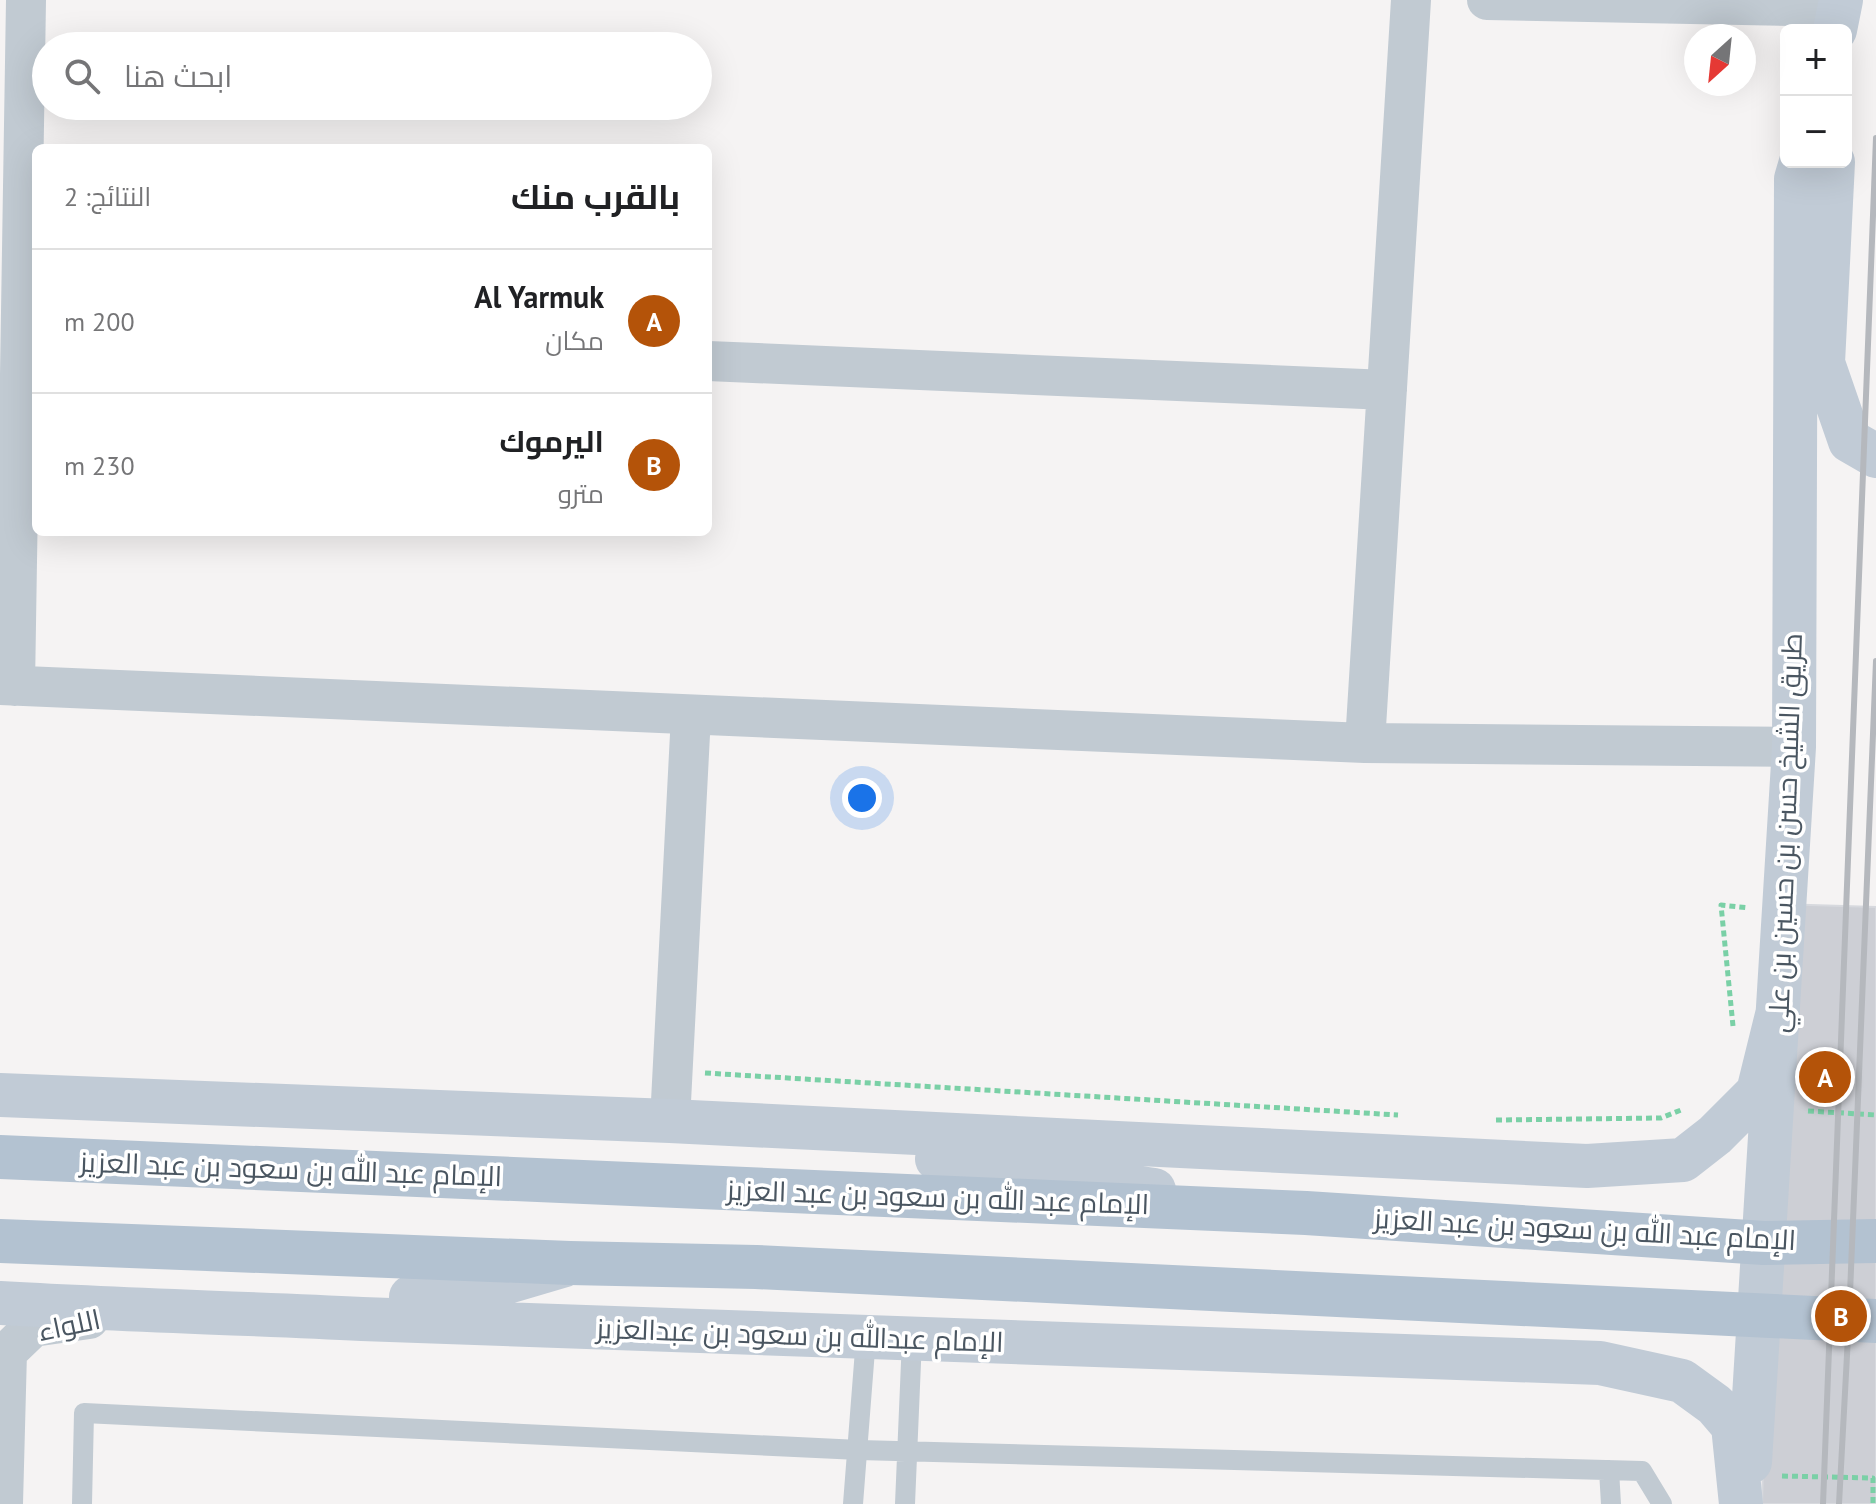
<!DOCTYPE html>
<html lang="ar">
<meta charset="utf-8">
<style>
:root{--surface:#fff;--page:#f2f2f2;--text:#202124;--muted:#757577;--line:#e0e0e0;--accent:#b45309}
body{margin:0;font-family:"PT Sans",Cairo,sans-serif;background:var(--page);color:var(--text);direction:rtl}
.controls{position:absolute;right:24px;top:24px;display:grid;overflow:hidden;border-radius:12px;box-shadow:0 8px 32px #0002}
.controls button{width:72px;height:72px;display:grid;place-items:center;padding:0;border:0;border-bottom:2px solid var(--line);background:var(--surface);color:var(--text);font:40px sans-serif}
.compass{position:absolute;left:1684px;top:24px;width:72px;height:72px;border-radius:50%;background:var(--surface);box-shadow:0 8px 32px #0002;rotate:207deg}
.you{position:absolute;left:862px;top:798px;width:28px;height:28px;margin:-20px;border:6px solid #fff;border-radius:50%;background:#1a73e8;box-shadow:0 0 0 12px #1a73e833}
.badge{display:grid;place-items:center;width:52px;height:52px;border-radius:50%;background:var(--accent);color:#fff;font-size:26px;font-weight:700}
.pin{position:absolute;translate:-50% -50%;border:4px solid #fff;box-shadow:0 2px 8px #0006}
.list{margin:0;padding:0;list-style:none}
h2{display:flex;justify-content:space-between;align-items:center;height:104px;margin:0;padding:0 32px;font-size:34px}
h2 small{font-size:26px;font-weight:400;color:var(--muted)}
.list li{display:grid;grid-template-columns:52px 1fr auto;gap:24px;align-items:center;box-sizing:border-box;height:144px;padding:0 32px;border-top:2px solid var(--line)}
.list b{display:block;font-size:30px;white-space:nowrap}
.list p{margin:0;font-size:26px;white-space:nowrap;color:var(--muted)}
.list em{font-size:26px;font-style:normal;color:var(--muted)}
.icon{flex:none;width:44px;height:44px;fill:none;stroke:currentColor;stroke-width:2;stroke-linecap:round;stroke-linejoin:round}
.map{position:relative;flex:none;width:1876px;height:1504px;overflow:hidden;direction:ltr}
.search{position:absolute;background:var(--surface);box-shadow:0 8px 32px #0002;left:32px;top:32px;width:680px;height:88px;display:flex;align-items:center;gap:20px;box-sizing:border-box;padding:0 28px;border-radius:44px;color:var(--muted);font-size:30px}
.panel{position:absolute;background:var(--surface);box-shadow:0 8px 32px #0002;left:32px;top:144px;width:680px;height:392px;border-radius:12px;direction:rtl}
.map>svg:first-child{display:block}
.building{fill:#cdcfd5;stroke:#d7d9de;stroke-width:2}
.lines{fill:none;stroke-linecap:round;stroke-linejoin:round}
.path{stroke:#7ad0a6;stroke-width:5;stroke-dasharray:6 4;stroke-linecap:butt}
.lane{stroke:#c1cad2;stroke-width:20}
.street{stroke:#c1cad2;stroke-width:40}
.secondary{stroke:#c1cbd6;stroke-width:44}
.primary{stroke:#b3c2d1;stroke-width:44}
.rail{stroke:#b5b8bd;stroke-width:6}
.labels{text-anchor:middle;stroke-width:7;stroke-linejoin:round;paint-order:stroke}
.street-label{font-size:28px;fill:#4a5661;stroke:#fff}
</style>
<div class="map">
<svg width="1876" height="1504" viewBox="0 0 1876 1504">
<rect width="100%" height="100%" fill="#f5f3f3"/>
<path class="building" d="M 1778,904 L 1876,907 L 1876,1504 L 1762,1504 Z"/>
<g class="lines">
<path class="path" d="M 1733,1026 L 1721,905 L 1749,908
M 705,1073 L 1398,1115
M 1808,1111 L 1876,1115
M 1496,1120 L 1661,1118 L 1681,1110
M 1782,1476 L 1873,1478 L 1873,1504"/>
<path class="lane" d="M 1609,1470 L 1611,1504
M 82,1504 L 84,1413 L 859,1450 L 1642,1471 L 1662,1504
M 853,1504 L 866,1337
M 905,1504 L 912,1339"/>
<path class="street" d="M 1487,0 L 1841,7
M 708,361 L 1387,390
M 0,685 L 1365,743 L 1794,747
M 15,686 L 26,0
M 1365,743 L 1411,0
M 670,1121 L 691,715
M 3,1504 L 7,1352 L 33,1327 L 89,1319"/>
<path class="secondary" d="M 1835,30 L 1841,0
M 1833,162 L 1823,363 L 1850,441 L 1876,456
M 0,1095 L 670,1121 L 1587,1166 L 1683,1160 L 1715,1135 L 1758,1092 L 1778,1011
M 937,1159 L 1154,1190
M 411,1297 L 456,1297 L 562,1266
M 0,1303 C 121,1310 241,1313 362,1319 C 774,1336 1187,1348 1600,1363 L 1682,1381 L 1715,1405 L 1733,1426 L 1741,1504
M 1750,1462 L 1794,747 L 1796,179 L 1801,162"/>
<path class="primary" d="M 0,1157 L 1306,1213 L 1764,1243 L 1876,1241
M 0,1241 L 570,1263 L 756,1267 L 1876,1321"/>
<path class="rail" d="M 1823,1504 L 1876,138
M 1839,1504 L 1849,1318 L 1876,661"/>
</g>
<g class="labels">
<g class="street-label">
<text transform="translate(1785 833) rotate(-88)" y="10">طريق الشيخ حسن بن حسين بن علي</text>
<text transform="translate(291 1169) rotate(2)" y="10">الإمام عبد الله بن سعود بن عبد العزيز</text>
<text transform="translate(938 1197) rotate(2)" y="10">الإمام عبد الله بن سعود بن عبد العزيز</text>
<text transform="translate(1585 1229) rotate(3)" y="10">الإمام عبد الله بن سعود بن عبد العزيز</text>
<text transform="translate(69 1325) rotate(-12)" y="10">اللواء</text>
<text transform="translate(800 1335) rotate(2)" y="10">الإمام عبدالله بن سعود بن عبدالعزيز</text>
</g>
</g>
</svg>
<div class="controls">
<button>+</button>
<button>−</button>
</div>
<svg class="compass" viewBox="-18 -18 36 36"><path d="M0-13l5 13h-10z" fill="#e53935"/><path d="M0 13l5-13h-10z" fill="#757577"/></svg>
<div class="you"></div>
<div class="pin badge" style="left:1825px;top:1077px">A</div>
<div class="pin badge" style="left:1841px;top:1316px">B</div>
<div class="search"><svg class="icon" aria-label="search" viewBox="0 0 24 24"><circle cx="10" cy="10" r="6"/><path d="M15 15l6 6"/></svg>ابحث هنا</div>
<section class="panel">
<h2>بالقرب منك<small>النتائج: 2</small></h2>
<ul class="list">
<li><span class="badge">A</span><div><b>Al Yarmuk</b><p>مكان</p></div><em>200 m</em></li>
<li><span class="badge">B</span><div><b>اليرموك</b><p>مترو</p></div><em>230 m</em></li>
</ul>
</section>
</div>
